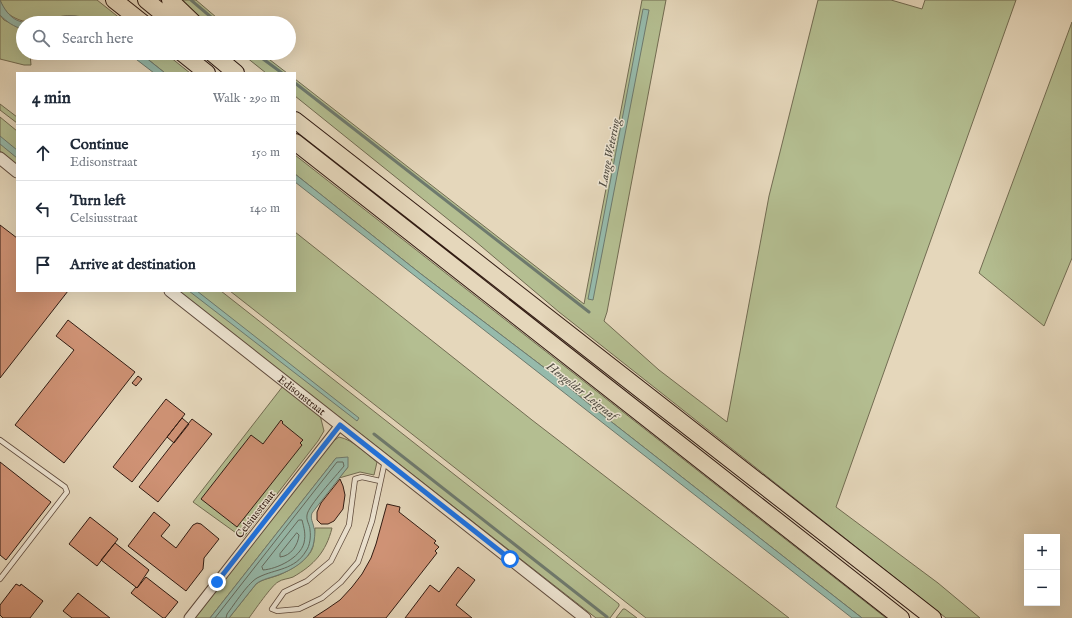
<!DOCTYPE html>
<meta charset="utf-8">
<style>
:root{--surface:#fff;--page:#f6f6f7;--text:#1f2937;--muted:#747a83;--line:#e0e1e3}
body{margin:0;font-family:"IM FELL English",serif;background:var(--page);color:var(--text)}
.controls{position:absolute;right:12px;bottom:12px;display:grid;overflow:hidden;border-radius:0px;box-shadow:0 4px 16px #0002}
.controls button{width:36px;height:36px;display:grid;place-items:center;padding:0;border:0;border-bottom:1px solid var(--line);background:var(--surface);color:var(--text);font:20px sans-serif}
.stop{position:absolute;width:12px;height:12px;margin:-9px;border:3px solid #1a73e8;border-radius:50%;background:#fff}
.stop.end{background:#1a73e8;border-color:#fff;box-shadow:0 1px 4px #0008}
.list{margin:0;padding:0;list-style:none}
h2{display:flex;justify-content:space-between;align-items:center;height:52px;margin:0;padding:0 16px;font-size:17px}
h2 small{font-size:13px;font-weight:400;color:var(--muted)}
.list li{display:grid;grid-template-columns:26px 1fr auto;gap:12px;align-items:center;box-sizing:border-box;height:56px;padding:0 16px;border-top:1px solid var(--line)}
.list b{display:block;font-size:15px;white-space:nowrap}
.list p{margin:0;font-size:13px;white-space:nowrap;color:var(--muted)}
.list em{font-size:13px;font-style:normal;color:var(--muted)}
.icon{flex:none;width:22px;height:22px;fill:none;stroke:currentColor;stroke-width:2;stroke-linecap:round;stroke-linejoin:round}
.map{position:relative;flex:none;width:1072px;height:618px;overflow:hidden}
.search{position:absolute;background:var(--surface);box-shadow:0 4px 16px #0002;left:16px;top:16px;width:280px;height:44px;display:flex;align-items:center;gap:10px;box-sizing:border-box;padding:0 14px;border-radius:22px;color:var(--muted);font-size:15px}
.panel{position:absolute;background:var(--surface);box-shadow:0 4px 16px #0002;left:16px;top:72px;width:280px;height:220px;border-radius:0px}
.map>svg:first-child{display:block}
.green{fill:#b4be91;stroke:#726c52}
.water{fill:#96baab;stroke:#6e7a6e}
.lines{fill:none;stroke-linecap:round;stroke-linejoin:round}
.shore{stroke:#646a5e;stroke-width:1}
.stream{stroke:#6e7a6e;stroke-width:3}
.building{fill:#d09376;stroke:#311b12}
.service-casing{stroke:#5e4a3c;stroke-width:6}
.minor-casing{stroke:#5e4a3c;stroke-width:11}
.tertiary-casing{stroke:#5e4a3c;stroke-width:13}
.motorway-casing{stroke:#311b12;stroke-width:18}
.service{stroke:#eee5d3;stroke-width:4.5}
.minor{stroke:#eee5d3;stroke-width:9}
.tertiary{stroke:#eee5d3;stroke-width:11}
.motorway{stroke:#e5d7bb;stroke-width:16}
.route{stroke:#1a73e8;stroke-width:5}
.labels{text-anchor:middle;stroke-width:3;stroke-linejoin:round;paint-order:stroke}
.street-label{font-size:11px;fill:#311b12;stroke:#eee5d3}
.water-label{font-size:12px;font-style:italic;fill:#4f4b40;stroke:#eee5d3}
</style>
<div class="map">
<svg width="1072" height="618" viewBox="0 0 1072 618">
<rect width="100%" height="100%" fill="#e5d7bb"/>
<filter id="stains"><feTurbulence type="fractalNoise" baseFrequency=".005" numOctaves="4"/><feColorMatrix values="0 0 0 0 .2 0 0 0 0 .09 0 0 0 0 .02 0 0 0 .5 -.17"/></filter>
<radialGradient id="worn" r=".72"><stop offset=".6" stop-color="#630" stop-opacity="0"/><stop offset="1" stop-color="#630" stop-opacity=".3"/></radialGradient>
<path class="green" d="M 0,0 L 97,0 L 126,23 C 118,23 107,25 99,23 C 91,21 83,17 75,16 C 54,13 36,29 15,18 C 7,14 3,8 0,0 Z
M 179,0 L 196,0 L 223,23 L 204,23 Z
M 642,0 L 666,0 L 607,312 L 604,321 L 659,370 L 727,422 L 769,196 L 818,0 L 891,0 L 922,9 L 925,0 L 1016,0 L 836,507 L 938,583 L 980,618 L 946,618 L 559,312 L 475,241 L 295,96 L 295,79 L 584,304 Z
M 0,15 L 4,20 L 23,29 L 23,53 L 30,53 L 31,65 L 24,65 L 0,59 Z
M 1072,22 L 1072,258 L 1044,326 L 979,273 Z
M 140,53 L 165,53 L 190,73 L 165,73 Z
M 241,53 L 261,53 L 287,73 L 266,73 Z
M 0,104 L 17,117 L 17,123 L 0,110 Z
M 0,117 L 17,131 L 17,165 L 0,151 Z
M 295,155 L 886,618 L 862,618 L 595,409 L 550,372 L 421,274 L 295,174 Z
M 295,232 L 532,420 L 789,618 L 646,618 L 230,291 L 295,291 Z
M 178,291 L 221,291 L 619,604 L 619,606 L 610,618 L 596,618 Z
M 283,386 L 320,415 L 324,431 L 318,441 L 243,538 L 193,502 Z
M 339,437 C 354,440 366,454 377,462 L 374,475 L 360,472 L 339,478 L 348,467 L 336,458 L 210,618 L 195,618 L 332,442 Z
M 315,528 L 332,528 C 326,552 314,565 293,577 C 288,579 282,579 278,582 C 272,585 254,611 249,618 L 229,618 L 256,584 C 263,579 271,578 279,575 C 289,571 304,562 310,553 C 315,546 314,536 315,528 Z
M 623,609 L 625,609 L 637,618 L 616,618 Z"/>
<path class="water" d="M 0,0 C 18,40 44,14 74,16 C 83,16 91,20 99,23 L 23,23 L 23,29 C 14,27 7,22 0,15 Z
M 643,9 L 649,10 L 593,300 L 588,299 Z
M 128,53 L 140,53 L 165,73 L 154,73 Z
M 0,136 L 17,150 L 17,158 L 0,144 Z
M 295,174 L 421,274 L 550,372 L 595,409 L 862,618 L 852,618 L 295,182 Z
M 189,291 L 197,291 L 359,418 L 357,421 Z
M 348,457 L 348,467 L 312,513 C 310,519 313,522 314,528 C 316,532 314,541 313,546 C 308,561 292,570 278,575 C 270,578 262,579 256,584 L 229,618 L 210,618 L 336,458 Z"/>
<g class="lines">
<path class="shore" d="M 299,520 L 302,520 C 304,528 306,534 304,543 C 300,558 277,569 263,570 L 262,567 Z
M 297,533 L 299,535 C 298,545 291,556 280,557 L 280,554 Z
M 215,618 L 337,462 L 343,462 L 344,466 C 336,476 308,506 307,515 C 306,521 310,525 310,530 C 311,536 310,546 306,551 C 295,570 275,569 259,577 C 249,581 234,605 227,614 L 226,618"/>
<path class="stream" d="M 191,0 L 218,23
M 255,53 L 282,73
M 295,83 L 589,312
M 374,434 L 607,617"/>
</g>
<path class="building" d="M 0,225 L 17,238 L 17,291 L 68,291 L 0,378 Z
M 68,320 L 135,372 L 64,463 L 15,425 L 74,350 L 56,336 Z
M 138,376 L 142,379 L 136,386 L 132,383 Z
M 166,399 L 185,414 L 132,482 L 113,467 Z
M 182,418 L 189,424 L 174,443 L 167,437 Z
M 192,419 L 212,434 L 158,502 L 139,487 Z
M 281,420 L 283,422 L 282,423 L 303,440 L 300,443 L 302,445 L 237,527 L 201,499 L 251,435 L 263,444 Z
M 0,462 L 51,502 L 6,560 L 0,555 Z
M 340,479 L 343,486 L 345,495 L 343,509 L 334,521 L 328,524 L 321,524 L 317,520 L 317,512 L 321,503 Z
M 387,504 L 400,507 L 399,512 L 436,541 L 434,543 L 439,547 L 435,551 L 437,553 L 386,618 L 313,618 L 327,609 L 340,600 L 352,587 L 362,574 L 371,558 L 376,544 Z
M 154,512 L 170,525 L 161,536 L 176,548 L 193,525 L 197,523 L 201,524 L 219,539 L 204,558 L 203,569 L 186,591 L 128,546 Z
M 90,517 L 118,539 L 97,566 L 69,544 Z
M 115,543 L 149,570 L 137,588 L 101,560 Z
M 458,567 L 475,580 L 456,605 L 472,618 L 405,618 L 430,585 L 439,592 Z
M 146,577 L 178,602 L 165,618 L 163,618 L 131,593 L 136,587 L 137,588 Z
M 16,584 L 20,586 L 21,584 L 43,601 L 30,618 L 3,618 L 0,615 L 0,605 Z
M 78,593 L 110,618 L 72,618 L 63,611 Z"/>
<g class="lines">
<g class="service-casing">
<path id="service" d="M 0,440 L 65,487 L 67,492 L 0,579
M 380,481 L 362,477 L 355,479 L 349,525 L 331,561 L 307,581 L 284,592 L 272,609 L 277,611 L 299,609 L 322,598 L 341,582 L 358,562 L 372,521 L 385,461"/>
</g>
<g class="minor-casing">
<path id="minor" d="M 189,618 L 340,425"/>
</g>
<g class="tertiary-casing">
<g id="tertiary">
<path d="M 0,158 L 17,172"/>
<path id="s1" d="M 170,291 L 585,618"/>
</g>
</g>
<g class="motorway-casing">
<path id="motorway" d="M 114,0 L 143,23
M 146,0 L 174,23
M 170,0 L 194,23
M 182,53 L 207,73
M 212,53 L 236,73
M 295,120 L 933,618
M 295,142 L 901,618"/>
</g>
<use href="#service" class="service"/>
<use href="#minor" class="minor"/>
<use href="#tertiary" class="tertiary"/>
<use href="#motorway" class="motorway"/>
</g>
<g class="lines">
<path class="route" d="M 217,582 L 340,425 L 510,559"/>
</g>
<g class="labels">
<g class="street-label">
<text dy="4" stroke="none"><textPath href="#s1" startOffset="168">Edisonstraat</textPath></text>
<text transform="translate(255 514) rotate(-52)" y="4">Celsiusstraat</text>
</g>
<g class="water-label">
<text transform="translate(609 153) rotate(-79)" y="4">Lange Wetering</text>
<text transform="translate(582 391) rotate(38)" y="4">Hengelder Leigraaf</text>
</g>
</g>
<rect width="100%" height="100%" filter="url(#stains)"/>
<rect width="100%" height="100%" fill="url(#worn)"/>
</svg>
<div class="controls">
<button>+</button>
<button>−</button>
</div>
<div class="stop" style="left:510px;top:559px"></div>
<div class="stop end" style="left:217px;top:582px"></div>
<div class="search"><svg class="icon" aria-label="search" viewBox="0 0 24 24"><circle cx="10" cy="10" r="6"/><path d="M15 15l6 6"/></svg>Search here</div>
<section class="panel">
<h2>4 min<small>Walk · 290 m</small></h2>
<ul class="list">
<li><svg class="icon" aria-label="ahead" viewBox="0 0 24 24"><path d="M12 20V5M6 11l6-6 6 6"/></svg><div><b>Continue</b><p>Edisonstraat</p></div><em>150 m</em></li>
<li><svg class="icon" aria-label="left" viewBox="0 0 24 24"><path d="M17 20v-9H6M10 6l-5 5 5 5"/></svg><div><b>Turn left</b><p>Celsiusstraat</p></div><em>140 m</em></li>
<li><svg class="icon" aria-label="arrive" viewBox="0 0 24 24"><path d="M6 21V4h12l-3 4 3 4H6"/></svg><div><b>Arrive at destination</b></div></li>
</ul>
</section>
</div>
